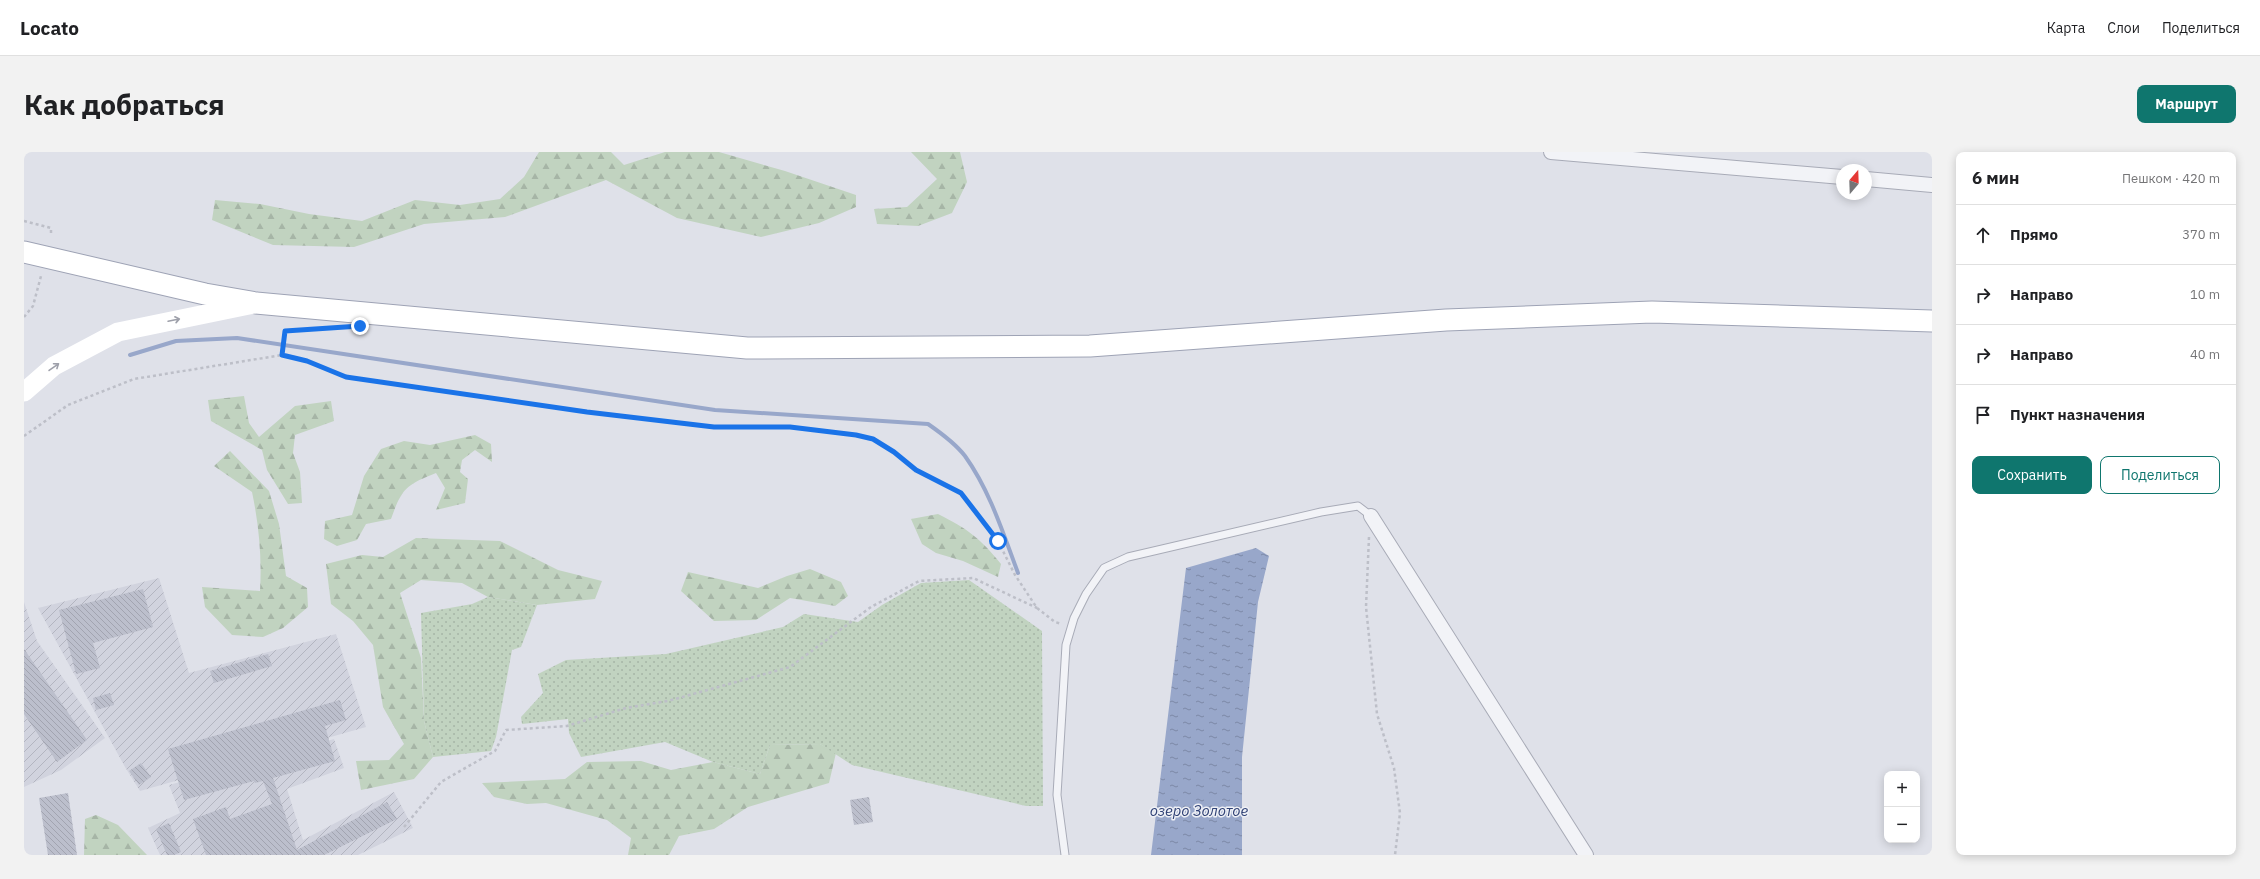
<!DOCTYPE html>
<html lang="ru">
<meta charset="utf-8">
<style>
:root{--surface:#fff;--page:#f2f2f2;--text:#202124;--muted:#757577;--line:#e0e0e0;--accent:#0f766e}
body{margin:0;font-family:"IBM Plex Sans",sans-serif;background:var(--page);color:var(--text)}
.controls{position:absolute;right:12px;bottom:12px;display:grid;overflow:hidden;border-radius:8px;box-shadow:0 2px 10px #0003}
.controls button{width:36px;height:36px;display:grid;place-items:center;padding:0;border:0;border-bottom:1px solid var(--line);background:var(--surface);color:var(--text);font:20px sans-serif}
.compass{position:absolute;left:1812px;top:12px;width:36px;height:36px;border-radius:50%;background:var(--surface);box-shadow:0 2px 10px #0003;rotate:19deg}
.stop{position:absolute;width:12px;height:12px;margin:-9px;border:3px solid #1a73e8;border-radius:50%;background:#fff}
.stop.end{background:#1a73e8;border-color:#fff;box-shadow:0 1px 4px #0008}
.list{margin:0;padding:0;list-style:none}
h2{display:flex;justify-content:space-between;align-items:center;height:52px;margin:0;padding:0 16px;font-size:17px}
h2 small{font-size:13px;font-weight:400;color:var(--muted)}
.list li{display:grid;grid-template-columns:26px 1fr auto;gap:12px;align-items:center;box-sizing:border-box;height:60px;padding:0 16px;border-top:1px solid var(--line)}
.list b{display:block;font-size:15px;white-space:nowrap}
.list em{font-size:13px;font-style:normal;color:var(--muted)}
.actions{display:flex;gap:8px;padding:12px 16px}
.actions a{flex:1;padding:9px 0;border:1px solid var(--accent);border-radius:8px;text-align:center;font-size:14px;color:var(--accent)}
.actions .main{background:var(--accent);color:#fff}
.icon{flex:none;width:22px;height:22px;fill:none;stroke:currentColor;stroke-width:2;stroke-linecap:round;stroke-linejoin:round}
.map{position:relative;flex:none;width:1908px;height:703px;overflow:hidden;border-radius:8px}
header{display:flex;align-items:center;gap:24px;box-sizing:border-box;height:56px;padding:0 20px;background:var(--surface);border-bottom:1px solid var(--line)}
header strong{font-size:19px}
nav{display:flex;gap:22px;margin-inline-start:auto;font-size:14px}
.intro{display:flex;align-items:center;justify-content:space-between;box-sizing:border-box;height:96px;padding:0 24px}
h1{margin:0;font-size:28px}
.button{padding:10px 18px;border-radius:8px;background:var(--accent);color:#fff;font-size:14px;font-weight:700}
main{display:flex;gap:24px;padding:0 24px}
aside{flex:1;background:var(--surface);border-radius:8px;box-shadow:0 2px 10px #0003}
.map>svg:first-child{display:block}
.industrial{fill:url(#industrial-furrows)}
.forest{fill:url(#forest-firs)}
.garden{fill:url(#garden-dots)}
.water{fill:url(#water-ripples)}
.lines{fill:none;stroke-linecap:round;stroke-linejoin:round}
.stream{stroke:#98a7ca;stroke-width:4}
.building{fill:url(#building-back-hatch)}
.lane-casing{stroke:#a8abb7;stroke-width:9}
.street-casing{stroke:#a8abb7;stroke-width:16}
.primary-casing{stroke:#9ea3b5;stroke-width:23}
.path{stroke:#bdbfc8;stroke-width:2.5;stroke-dasharray:3 3;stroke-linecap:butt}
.lane{stroke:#f2f3f7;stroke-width:7}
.street{stroke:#f2f3f7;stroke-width:14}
.secondary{stroke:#fff;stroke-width:19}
.primary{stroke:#fff;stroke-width:21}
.oneway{stroke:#9ea0aa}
.route{stroke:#1a73e8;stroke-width:5}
.labels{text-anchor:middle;stroke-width:3;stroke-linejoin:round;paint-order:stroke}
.water-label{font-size:15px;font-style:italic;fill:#304276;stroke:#eef0f6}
</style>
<header>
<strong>Locato</strong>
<nav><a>Карта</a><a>Слои</a><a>Поделиться</a></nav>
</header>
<div class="intro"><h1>Как добраться</h1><a class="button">Маршрут</a></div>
<main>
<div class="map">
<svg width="1908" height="703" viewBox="0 0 1908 703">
<defs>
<pattern id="industrial-furrows" width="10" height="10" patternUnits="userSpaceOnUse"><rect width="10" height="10" fill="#d1d3de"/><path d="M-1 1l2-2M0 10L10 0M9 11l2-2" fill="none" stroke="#b3b5c0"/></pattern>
<pattern id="forest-firs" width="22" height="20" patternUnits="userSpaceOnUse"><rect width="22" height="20" fill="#c1d3c0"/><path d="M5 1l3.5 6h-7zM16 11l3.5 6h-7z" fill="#a6b5a6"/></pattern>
<pattern id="garden-dots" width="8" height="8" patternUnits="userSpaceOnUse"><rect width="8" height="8" fill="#c1d3c0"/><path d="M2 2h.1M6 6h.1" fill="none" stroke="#a6b5a6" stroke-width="1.8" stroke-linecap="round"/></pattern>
<pattern id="water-ripples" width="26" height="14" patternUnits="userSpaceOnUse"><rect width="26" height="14" fill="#98a7ca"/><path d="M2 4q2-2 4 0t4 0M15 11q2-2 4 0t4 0" fill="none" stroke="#7c88a6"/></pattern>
<pattern id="building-back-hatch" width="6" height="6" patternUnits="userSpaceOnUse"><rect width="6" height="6" fill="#bcbfcc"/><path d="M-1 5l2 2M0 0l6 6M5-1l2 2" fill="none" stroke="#a2a4b0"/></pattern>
</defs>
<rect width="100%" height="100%" fill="#dfe1e9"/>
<path class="industrial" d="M 135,426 L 165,521 L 312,482 L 342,575 L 116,639 L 101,615 L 14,456 Z
M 0,450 L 13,489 L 81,586 L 37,618 L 0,635 Z
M 310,587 L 320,616 L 263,637 L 279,688 L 370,640 L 389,676 L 334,703 L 136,703 L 124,676 L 156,661 L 145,633 Z"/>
<path class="forest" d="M 515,0 L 587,0 L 600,13 L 641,0 L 695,0 L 761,19 L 832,43 L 832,55 L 795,71 L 737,85 L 653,66 L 582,28 L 481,65 L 400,72 L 330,95 L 249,93 L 188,68 L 191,48 L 236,52 L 285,62 L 338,69 L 391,48 L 436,53 L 476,47 L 500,25 Z
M 887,0 L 936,0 L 943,30 L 928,61 L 894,74 L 853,72 L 850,57 L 883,55 L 913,27 Z
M 220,244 L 225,271 L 235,285 L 271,254 L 307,249 L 310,269 L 271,283 L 269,301 L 276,320 L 278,351 L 264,352 L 243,318 L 238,298 L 187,269 L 184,248 Z
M 451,283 L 467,292 L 468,310 L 451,298 L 438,308 L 436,320 L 444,327 L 441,351 L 412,358 L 421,336 L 412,321 C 382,333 378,336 367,367 L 342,372 L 333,388 L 313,394 L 300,387 L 301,369 L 328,363 L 340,324 L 357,297 L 380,289 L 406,293 Z
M 206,299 L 245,339 L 255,372 L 262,424 L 283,436 L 284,455 L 259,476 L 239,485 L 208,483 L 181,455 L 178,435 L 236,439 C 238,406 235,373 228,340 L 190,314 Z
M 914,362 C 944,377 956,386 977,412 L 974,425 L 939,409 L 912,401 L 898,392 L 887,367 Z
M 392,386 L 476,389 L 534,418 L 578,429 L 571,447 L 513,453 L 464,445 L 438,431 L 397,428 L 376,441 L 397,506 L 400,569 L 409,605 L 390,627 L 337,638 L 332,609 L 365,608 L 380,592 L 359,555 L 349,493 L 329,469 L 307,452 L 302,412 L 338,403 L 359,405 Z
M 786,417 L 817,430 L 824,444 L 811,454 L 766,446 L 732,468 L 690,469 L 657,439 L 664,420 L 734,436 L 763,424 Z
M 796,592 L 812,601 L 805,631 L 724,655 L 690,677 L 655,684 L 645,703 L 604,703 L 607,686 L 583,668 L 522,651 L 503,652 L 470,645 L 458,631 L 541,627 L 563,610 L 617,609 L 647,618 L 689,610 L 736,622 L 746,593 Z
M 72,663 L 94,673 L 123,703 L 60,703 L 61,667 Z"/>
<path class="garden" d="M 945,428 L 1018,479 L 1019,654 L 1002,654 L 828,613 L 796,592 L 746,593 L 736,622 L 689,610 L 641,590 L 557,605 L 545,581 L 544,567 L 498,572 L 497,565 L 519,541 L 514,522 L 542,508 L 642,502 L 759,475 L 780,462 L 834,470 L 858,453 L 897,431 Z
M 464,445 L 513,453 L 497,495 L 488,498 L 472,585 L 467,599 L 409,605 L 400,569 L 397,461 L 448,452 Z"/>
<path class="water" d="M 1232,396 L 1245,404 L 1234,450 L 1218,605 L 1218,703 L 1127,703 L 1162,416 Z"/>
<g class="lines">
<path class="stream" d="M 106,203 L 152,189 L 213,186 L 691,258 L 904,272 C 917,281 931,291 941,304 C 966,339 979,381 994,421"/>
</g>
<path class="building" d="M 119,437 L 129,475 L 69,491 L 76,516 L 52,522 L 35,458 Z
M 0,497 L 63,588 L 33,610 L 0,562 Z
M 244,502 L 248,514 L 190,531 L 186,519 Z
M 86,541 L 90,553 L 72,558 L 69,546 Z
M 316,548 L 322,568 L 301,574 L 311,609 L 249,626 L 273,698 L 363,650 L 373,667 L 300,703 L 182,703 L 169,667 L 202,655 L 206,667 L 248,652 L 239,629 L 231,631 L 230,629 L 160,648 L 144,597 Z
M 117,611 L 127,625 L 115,633 L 105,619 Z
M 44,641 L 53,703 L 24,703 L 15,646 Z
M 845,645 L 849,670 L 830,673 L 826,648 Z
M 145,671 L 157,700 L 150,703 L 143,703 L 132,677 Z"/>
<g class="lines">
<g class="lane-casing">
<path id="lane" d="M 1041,703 L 1033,643 L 1042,493 L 1050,466 L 1062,442 L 1080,416 L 1104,405 L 1297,360 L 1334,354 L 1347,364"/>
</g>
<g class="street-casing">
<path id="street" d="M 1527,0 L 1818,25
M 1842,27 L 1908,33
M 1347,364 L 1562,703"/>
</g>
<g class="primary-casing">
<path id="primary" d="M 0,100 L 181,142 L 232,151 L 723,196 L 1066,194 L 1422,168 L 1628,160 L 1908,169"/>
</g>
<path class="path" d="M 0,69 L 27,76 L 27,83
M 0,165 L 9,154 L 17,124
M 258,203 L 261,179 L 303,176
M 0,284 L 44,253 L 110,227 L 258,203 L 283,209 L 322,225 L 563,260 L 690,275 L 766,275 L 832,283 L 849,287 L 870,300 L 892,318 L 937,341 L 974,389 L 991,423 L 1013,456 L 1031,470 L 1038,472
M 1345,385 L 1342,455 L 1353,562 L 1370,616 L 1376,661 L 1371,703
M 380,675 L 417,630 L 471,599 L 482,578 L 543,574 L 602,556 L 644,549 L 766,515 L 847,455 L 895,429 L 949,426 L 1013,456"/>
<use href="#lane" class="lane"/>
<use href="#street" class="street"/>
<path class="secondary" d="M 0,240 L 30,214 L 94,180 L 230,152"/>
<use href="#primary" class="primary"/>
</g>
<defs><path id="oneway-shaft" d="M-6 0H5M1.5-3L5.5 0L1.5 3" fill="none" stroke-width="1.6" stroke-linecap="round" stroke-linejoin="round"/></defs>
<g class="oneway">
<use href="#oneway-shaft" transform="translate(150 168) rotate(-12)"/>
<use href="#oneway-shaft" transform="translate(30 215) rotate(-35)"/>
</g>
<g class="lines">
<path class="route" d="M 336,174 L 261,179 L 258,203 L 283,209 L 322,225 L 563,260 L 690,275 L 766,275 L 832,283 L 849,287 L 870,300 L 892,318 L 937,341 L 974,389"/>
</g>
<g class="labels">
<g class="water-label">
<text x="1175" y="664">озеро Золотое</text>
</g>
</g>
</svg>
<div class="controls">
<button>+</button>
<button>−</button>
</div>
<svg class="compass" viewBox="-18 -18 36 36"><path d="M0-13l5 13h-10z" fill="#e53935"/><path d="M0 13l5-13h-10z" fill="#757577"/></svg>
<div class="stop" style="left:974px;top:389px"></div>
<div class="stop end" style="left:336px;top:174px"></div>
</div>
<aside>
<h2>6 мин<small>Пешком · 420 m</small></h2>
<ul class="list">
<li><svg class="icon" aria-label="ahead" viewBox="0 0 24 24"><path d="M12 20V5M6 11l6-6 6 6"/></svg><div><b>Прямо</b></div><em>370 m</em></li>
<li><svg class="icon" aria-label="right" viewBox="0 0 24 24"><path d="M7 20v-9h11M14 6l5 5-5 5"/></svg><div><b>Направо</b></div><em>10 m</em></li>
<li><svg class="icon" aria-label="right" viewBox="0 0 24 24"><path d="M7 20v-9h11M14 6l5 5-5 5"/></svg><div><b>Направо</b></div><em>40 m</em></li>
<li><svg class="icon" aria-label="arrive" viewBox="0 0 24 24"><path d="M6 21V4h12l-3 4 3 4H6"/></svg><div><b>Пункт назначения</b></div></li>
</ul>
<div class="actions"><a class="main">Сохранить</a><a>Поделиться</a></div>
</aside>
</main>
